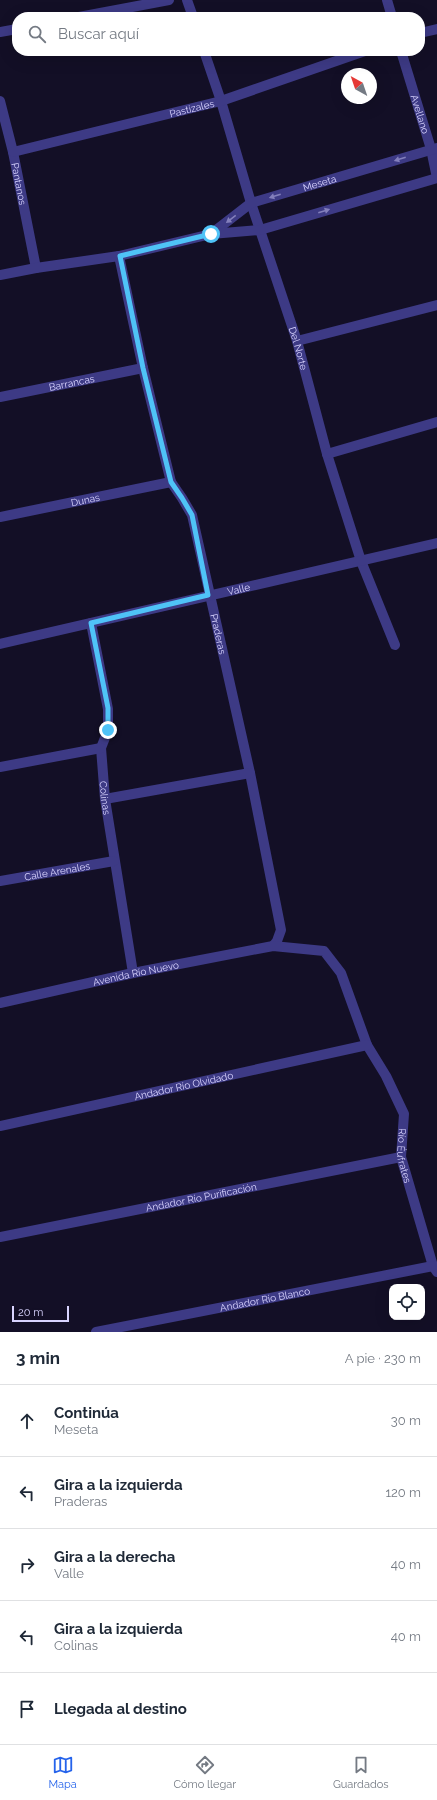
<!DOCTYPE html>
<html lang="es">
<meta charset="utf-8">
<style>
:root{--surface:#fff;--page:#f2f2f3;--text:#1f2937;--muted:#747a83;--line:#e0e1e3;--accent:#2563eb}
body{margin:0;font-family:Raleway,sans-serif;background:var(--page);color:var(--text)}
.controls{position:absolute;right:12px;bottom:12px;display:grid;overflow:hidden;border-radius:8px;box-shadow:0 4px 16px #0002}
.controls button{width:36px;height:36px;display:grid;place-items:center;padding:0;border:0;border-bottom:1px solid var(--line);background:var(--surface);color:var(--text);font:20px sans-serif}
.compass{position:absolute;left:341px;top:68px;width:36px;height:36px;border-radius:50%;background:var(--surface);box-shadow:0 4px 16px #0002;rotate:320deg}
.scale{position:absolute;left:12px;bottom:10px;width:57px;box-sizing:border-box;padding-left:4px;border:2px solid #d9d4ff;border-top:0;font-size:11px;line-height:14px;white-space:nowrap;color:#d9d4ff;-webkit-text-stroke:3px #130f26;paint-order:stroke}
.stop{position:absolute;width:12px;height:12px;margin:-9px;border:3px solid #4fc3f7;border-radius:50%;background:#fff}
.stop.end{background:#4fc3f7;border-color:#fff;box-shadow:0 1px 4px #0008}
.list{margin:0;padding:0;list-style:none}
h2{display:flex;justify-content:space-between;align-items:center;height:52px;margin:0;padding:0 16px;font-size:17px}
h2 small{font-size:13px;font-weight:400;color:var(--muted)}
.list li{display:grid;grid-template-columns:26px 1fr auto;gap:12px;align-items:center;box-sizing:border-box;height:72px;padding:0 16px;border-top:1px solid var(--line)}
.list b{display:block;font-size:15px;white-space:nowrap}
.list p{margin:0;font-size:13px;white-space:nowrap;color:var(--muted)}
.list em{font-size:13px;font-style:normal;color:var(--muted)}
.icon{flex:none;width:22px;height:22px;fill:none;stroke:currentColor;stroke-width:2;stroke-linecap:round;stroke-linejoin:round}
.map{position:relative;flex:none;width:437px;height:1332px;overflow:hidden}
.search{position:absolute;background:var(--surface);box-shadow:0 4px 16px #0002;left:12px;right:12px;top:12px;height:44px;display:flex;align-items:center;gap:10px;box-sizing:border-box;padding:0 14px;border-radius:16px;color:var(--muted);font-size:15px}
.sheet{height:412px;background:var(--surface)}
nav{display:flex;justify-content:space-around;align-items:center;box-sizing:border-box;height:56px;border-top:1px solid var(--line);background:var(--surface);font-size:11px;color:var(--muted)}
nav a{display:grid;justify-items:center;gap:2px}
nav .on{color:var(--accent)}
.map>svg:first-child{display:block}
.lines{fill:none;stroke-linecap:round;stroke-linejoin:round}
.minor{stroke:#3d3a85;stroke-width:10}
.oneway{fill:#837fbc}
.route{stroke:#4fc3f7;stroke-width:5}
.labels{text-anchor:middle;stroke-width:3.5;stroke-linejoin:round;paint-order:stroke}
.street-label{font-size:10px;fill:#d9d4ff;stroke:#130f26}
</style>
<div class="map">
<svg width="437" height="1332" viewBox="0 0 437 1332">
<rect width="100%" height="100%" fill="#130f26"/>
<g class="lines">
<g class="minor">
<path d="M 187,0 L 193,17"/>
<path d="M 387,0 L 392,17"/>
<path d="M 79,17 L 169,0"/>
<path d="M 0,32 L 17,29"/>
<path d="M 420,33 L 437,29"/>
<path id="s1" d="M 204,51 L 221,101 L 251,203 L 297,341 L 327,454 L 361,561 L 395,645"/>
<path id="s2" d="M 401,51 L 431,149 L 437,178"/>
<path id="s3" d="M 0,101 L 13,152 L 36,268"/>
<path id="s4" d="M 13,152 L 221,101 L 365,51"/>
<path id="s5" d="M 211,234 L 251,203 L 437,148"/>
<path id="s6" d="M 119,256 L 143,368 L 171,482 L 182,498 L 192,515 L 250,773 L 281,930 L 277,941 L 273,946"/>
<path d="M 0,275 L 36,268 L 119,256 L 211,234 L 260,230 L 437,178"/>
<path d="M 297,341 L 437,305"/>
<path id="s7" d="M 0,397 L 143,368"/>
<path d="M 327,454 L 437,422"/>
<path id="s8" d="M 0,517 L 171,482"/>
<path id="s9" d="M 91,623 L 108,709 L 108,730 L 101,748 L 105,799 L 133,973"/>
<path id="s10" d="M 0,644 L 437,543"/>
<path d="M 0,767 L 101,748"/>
<path d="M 105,799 L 250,773"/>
<path id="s11" d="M 0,881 L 114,861"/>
<path id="s12" d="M 0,1003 L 133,973 L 273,946 L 324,951 L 341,973 L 367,1045 L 386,1076 L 404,1114 L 401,1157 L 433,1266 L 437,1272"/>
<path id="s13" d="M 0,1126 L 367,1045"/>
<path id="s14" d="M 0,1237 L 401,1157"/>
<path id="s15" d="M 96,1332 L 433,1266"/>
</g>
</g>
<defs><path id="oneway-solid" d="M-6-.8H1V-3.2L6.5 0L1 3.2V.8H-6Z"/></defs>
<g class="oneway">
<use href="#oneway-solid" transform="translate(400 159) rotate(163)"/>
<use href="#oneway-solid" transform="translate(275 196) rotate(163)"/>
<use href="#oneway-solid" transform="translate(324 211) rotate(-17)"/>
<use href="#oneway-solid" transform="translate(231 219) rotate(142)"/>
</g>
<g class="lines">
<path class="route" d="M 108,730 L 108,708 L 91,623 L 208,595 L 192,515 L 182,498 L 171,482 L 143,368 L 120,256 L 211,234"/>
</g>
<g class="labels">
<g class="street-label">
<text dy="4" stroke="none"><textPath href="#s4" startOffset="184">Pastizales</textPath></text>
<text dy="4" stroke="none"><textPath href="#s2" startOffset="66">Avellano</textPath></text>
<text dy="4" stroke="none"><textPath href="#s5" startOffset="122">Meseta</textPath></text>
<text dy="4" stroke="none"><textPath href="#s3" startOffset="85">Pantanos</textPath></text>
<text dy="4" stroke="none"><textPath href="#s1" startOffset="312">Del Norte</textPath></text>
<text dy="4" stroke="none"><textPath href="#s7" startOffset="73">Barrancas</textPath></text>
<text dy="4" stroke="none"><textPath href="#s8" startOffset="87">Dunas</textPath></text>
<text dy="4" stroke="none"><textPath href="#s10" startOffset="245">Valle</textPath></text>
<text dy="4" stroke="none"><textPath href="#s6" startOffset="393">Praderas</textPath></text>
<text dy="4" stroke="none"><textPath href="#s9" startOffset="178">Colinas</textPath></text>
<text dy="4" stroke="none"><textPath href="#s11" startOffset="58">Calle Arenales</textPath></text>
<text dy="4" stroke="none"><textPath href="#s12" startOffset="139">Avenida Río Nuevo</textPath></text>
<text dy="4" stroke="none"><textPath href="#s13" startOffset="188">Andador Río Olvidado</textPath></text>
<text dy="4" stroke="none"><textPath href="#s12" startOffset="555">Río Éufrates</textPath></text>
<text dy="4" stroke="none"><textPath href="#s14" startOffset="205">Andador Río Purificación</textPath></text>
<text dy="4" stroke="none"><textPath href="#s15" startOffset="172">Andador Río Blanco</textPath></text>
</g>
</g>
</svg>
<div class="controls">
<button><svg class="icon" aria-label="locate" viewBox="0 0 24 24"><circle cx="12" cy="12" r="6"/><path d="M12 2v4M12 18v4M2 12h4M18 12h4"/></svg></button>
</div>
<svg class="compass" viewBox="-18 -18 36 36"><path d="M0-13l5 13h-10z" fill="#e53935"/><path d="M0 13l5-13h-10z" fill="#747a83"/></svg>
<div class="scale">20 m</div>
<div class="stop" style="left:211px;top:234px"></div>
<div class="stop end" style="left:108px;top:730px"></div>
<div class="search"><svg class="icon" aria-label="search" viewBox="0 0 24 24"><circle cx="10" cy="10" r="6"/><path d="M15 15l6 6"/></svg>Buscar aquí</div>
</div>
<section class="sheet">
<h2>3 min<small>A pie · 230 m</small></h2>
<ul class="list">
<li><svg class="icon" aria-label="ahead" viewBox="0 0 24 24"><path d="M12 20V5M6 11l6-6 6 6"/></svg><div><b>Continúa</b><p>Meseta</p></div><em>30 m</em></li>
<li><svg class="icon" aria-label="left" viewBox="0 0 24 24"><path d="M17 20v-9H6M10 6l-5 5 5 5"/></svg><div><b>Gira a la izquierda</b><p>Praderas</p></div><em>120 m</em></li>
<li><svg class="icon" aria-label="right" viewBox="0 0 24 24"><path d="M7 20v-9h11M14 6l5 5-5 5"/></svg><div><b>Gira a la derecha</b><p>Valle</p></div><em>40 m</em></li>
<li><svg class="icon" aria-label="left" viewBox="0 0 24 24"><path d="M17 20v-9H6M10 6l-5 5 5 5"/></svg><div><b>Gira a la izquierda</b><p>Colinas</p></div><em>40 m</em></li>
<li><svg class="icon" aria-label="arrive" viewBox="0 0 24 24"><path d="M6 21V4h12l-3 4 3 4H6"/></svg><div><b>Llegada al destino</b></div></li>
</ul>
</section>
<nav>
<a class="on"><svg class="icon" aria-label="map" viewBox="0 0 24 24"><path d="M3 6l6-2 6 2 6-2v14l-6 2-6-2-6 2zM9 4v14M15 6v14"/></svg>Mapa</a>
<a><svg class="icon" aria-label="directions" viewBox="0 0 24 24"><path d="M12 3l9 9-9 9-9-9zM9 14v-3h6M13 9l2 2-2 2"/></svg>Cómo llegar</a>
<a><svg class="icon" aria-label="saved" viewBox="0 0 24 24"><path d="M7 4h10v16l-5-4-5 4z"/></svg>Guardados</a>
</nav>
